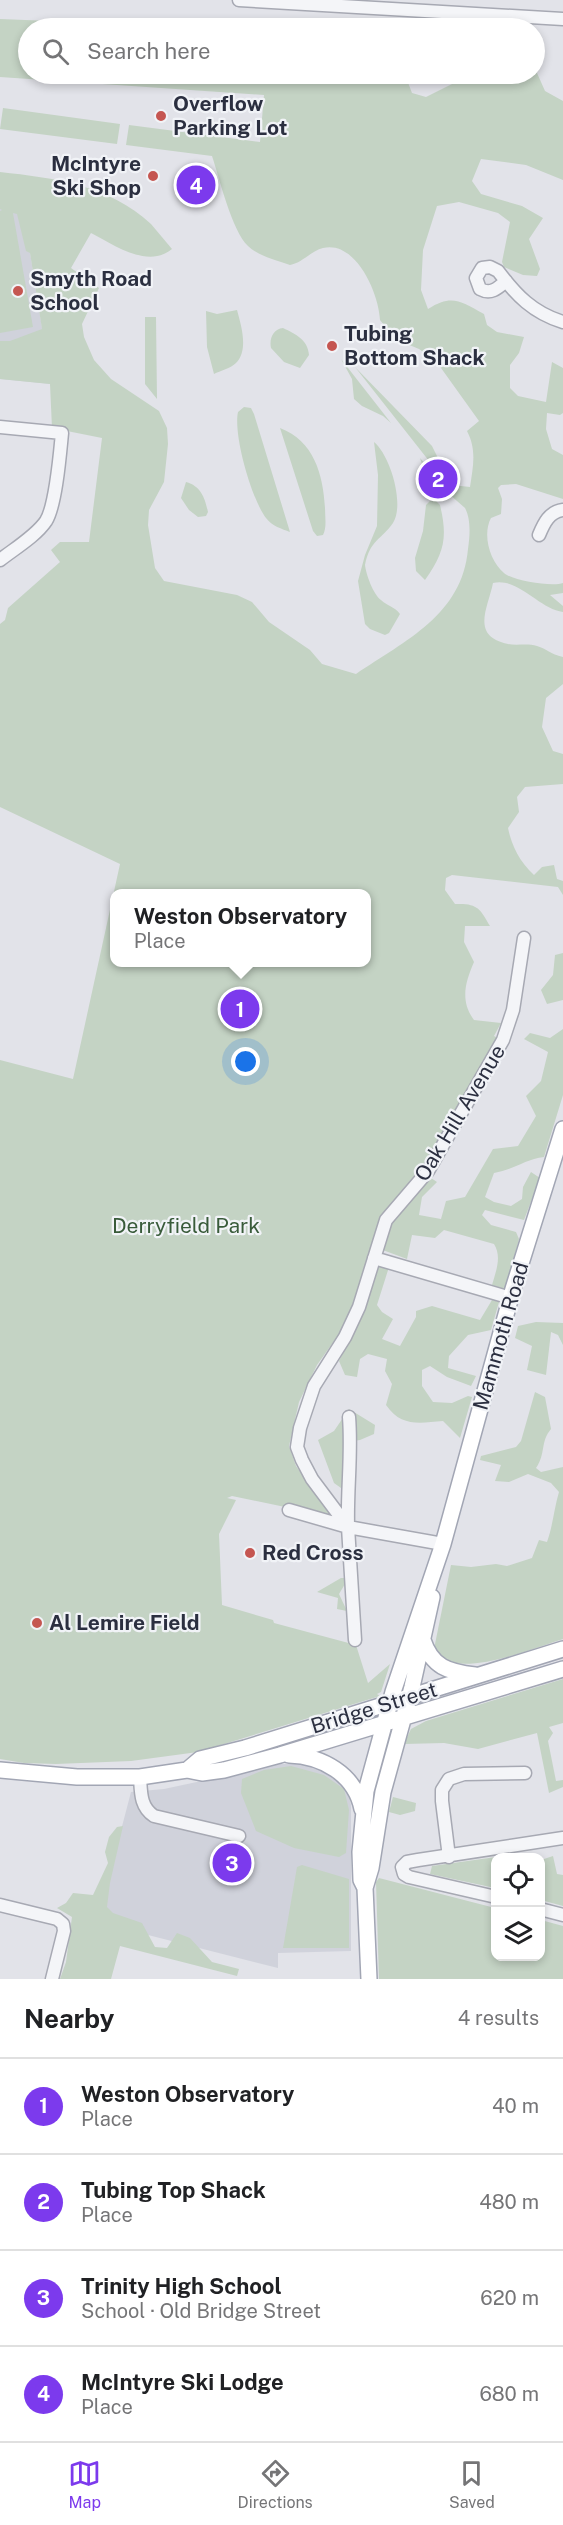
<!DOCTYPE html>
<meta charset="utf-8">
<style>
:root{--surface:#fff;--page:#f2f2f2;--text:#202124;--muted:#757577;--line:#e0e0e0;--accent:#7c3aed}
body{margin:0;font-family:"Public Sans",sans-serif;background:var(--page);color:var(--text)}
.controls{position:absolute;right:18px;bottom:18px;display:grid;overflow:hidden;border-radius:12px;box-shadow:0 3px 9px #0003}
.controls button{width:54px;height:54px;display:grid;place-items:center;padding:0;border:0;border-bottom:2px solid var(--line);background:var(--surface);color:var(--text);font:30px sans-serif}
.you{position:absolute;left:246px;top:1062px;width:21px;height:21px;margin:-15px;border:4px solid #fff;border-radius:50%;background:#1a73e8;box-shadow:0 0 0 9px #1a73e833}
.badge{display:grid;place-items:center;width:39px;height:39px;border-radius:50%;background:var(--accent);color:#fff;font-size:20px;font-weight:700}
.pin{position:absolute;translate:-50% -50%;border:3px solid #fff;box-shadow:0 2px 6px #0006}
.popup{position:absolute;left:110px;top:889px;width:261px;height:78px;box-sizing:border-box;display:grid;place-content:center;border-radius:12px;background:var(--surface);filter:drop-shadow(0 2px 4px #0005);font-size:20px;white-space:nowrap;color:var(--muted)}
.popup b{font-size:22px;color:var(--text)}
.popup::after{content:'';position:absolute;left:50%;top:100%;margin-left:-12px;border:12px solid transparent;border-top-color:var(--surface)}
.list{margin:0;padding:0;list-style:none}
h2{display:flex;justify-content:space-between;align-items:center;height:78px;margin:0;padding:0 24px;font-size:26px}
h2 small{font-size:20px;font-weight:400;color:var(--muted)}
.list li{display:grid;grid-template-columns:39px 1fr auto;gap:18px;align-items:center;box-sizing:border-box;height:96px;padding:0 24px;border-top:2px solid var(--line)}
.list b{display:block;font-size:22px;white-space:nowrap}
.list p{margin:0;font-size:20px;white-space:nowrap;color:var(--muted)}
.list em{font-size:20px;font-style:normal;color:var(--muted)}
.icon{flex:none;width:33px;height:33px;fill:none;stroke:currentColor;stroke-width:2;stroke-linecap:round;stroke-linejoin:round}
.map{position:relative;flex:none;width:563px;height:1979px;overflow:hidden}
.search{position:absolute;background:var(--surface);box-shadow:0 3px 9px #0003;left:18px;right:18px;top:18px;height:66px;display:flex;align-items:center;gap:15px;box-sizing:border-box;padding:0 21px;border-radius:33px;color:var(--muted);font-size:22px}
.sheet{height:462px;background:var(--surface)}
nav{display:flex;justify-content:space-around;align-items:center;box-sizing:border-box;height:84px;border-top:2px solid var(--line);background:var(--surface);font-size:16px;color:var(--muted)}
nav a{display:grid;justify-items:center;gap:3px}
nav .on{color:var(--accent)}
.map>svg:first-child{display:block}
.built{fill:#d0d2db}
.green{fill:#c4d3c4;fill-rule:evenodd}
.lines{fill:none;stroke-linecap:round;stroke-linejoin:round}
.minor-casing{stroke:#a7a9b3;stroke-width:15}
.major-casing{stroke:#a2a6b4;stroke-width:18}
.minor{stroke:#f4f5f8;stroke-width:12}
.major{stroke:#fff;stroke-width:15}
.poi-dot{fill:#c55651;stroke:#f1f3f7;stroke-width:2}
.labels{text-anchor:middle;stroke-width:4.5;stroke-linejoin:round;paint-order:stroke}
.poi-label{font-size:21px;font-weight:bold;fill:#2b2f40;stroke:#f1f3f7;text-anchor:start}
.street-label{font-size:21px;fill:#2b2f40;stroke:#f1f3f7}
.park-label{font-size:21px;fill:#395b3a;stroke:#f1f3f7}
</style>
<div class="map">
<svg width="563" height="1979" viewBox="0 0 563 1979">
<rect width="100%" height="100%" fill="#e2e3e9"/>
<path class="built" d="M 0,186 L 20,190 L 51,384 L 0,379 Z
M 281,1764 L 303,1764 L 328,1772 L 348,1791 L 351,1805 L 351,1951 L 278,1953 L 278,1968 L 97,1922 L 131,1792 L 164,1789 Z"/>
<path class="green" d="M 0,19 L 102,23 L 102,28 L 28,28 L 28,74 L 101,74 L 146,78 L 147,74 L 342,74 L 359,81 L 360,74 L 415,74 L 407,80 L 412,93 L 426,97 L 466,77 L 482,74 L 535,72 L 537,73 L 545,91 L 563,101 L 563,180 L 526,165 L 481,159 L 472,181 L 481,194 L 522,206 L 543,218 L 529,239 L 540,269 L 537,276 L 523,275 L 504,267 L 502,262 L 510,222 L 498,213 L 459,202 L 437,206 L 423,250 L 421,290 L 428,309 C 452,294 460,301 484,314 L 487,325 L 497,332 L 524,337 L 519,353 L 510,365 L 510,388 L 518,396 L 546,402 L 552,362 L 563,368 L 563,413 L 560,415 L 547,413 L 546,429 L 552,449 L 563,455 L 563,499 L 516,484 L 501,485 L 498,488 L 502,499 L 501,514 L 491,518 C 482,535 490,561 504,573 C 513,581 553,587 563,583 L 563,593 L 550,595 L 563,606 L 563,612 C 539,609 518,577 493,583 C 488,608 470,636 508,644 C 517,646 527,643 537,646 C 547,649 550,654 563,657 L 563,684 L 546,698 L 542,727 L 553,751 L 563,754 L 563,784 L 525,787 L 517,797 L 519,812 L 508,828 C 512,847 520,862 534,875 L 542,867 L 554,865 L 557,879 L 563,881 L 563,895 L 558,887 L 452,875 L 446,878 L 445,890 L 455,904 C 477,903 480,908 490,926 L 465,926 L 464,942 L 474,962 C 465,983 460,1001 474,1020 L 501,1023 L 494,1036 L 498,1038 L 423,1172 L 393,1203 L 358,1300 L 344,1327 L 317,1365 L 299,1402 L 289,1446 L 296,1466 L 333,1517 L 232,1496 L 227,1498 L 236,1500 L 219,1534 L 222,1605 L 273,1620 L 274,1623 L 356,1645 L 368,1683 L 390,1664 L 381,1692 L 377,1694 L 380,1696 L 198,1752 L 131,1761 L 56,1764 L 24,1763 L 0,1759 L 0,1060 L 73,1079 L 120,864 L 0,807 L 0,624 L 5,620 L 8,608 L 60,562 L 51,550 L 60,542 L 89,542 L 102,438 L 52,428 L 50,384 L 0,379 L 0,341 L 10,341 L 42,329 L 30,253 L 26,251 L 17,214 L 13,213 L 33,327 L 0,333 L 0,211 L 2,210 L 0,209 L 0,172 C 54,178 109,185 151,224 C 158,232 165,241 172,249 C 148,269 114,245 91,233 L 71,268 L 99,288 L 82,324 L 84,337 L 94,360 L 111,379 L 159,411 L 167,428 L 168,444 L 164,482 L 149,510 L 148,525 L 155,568 L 164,581 L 237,595 L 252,602 L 269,622 L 310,650 L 322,664 L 356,674 C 406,640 462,615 468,549 C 470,536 471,519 465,508 L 425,473 L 420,458 L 443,484 L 470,487 C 473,467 477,450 467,431 L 479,421 L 436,361 L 419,349 L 395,339 L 380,320 C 379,294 356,240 323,248 C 311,251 302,263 290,265 C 276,260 258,256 248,246 C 232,231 219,177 212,156 L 126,145 L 129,125 L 260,142 L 264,95 L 0,77 ZM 114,894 L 366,894 L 366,962 L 114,962 Z
M 3,108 L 120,124 L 117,144 L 0,129 Z
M 237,310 C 241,325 249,350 236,363 C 231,368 220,371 214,374 L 207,347 L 206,311 L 217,314 Z
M 145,317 L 156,317 L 157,399 L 145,384 Z
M 283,328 C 296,334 308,340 309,355 L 300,368 L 284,362 L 271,348 C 269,339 273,329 283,328 Z
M 341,359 L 391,423 L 383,416 L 362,406 L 354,399 L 352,379 Z
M 355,367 L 432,446 L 438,458 L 433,466 Z
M 244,407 L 251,408 L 254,414 L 290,532 C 282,529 272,526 266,518 C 252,500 233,435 238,412 Z
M 280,428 C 314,441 323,474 325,508 C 325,517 327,527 323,535 L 317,536 L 313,531 Z
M 374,442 C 390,455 405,504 393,523 C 381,540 370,540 365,565 C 366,574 373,594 381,600 C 387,606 394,606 400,614 L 389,633 L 385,635 L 370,629 L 365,624 L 358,581 L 365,555 L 377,526 L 378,475 Z
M 186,482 C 201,486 205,498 208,512 L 206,516 L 198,517 L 189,510 L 181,498 Z
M 430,501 L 436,501 L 440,505 C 448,538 444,553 425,580 L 416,571 L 415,558 L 423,531 L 426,505 Z
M 563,953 L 563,1000 L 547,1004 L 541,990 L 553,975 L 555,955 Z
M 563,1029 L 563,1095 L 544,1157 C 525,1159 514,1170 494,1173 L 485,1197 L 494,1202 L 511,1206 L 522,1199 L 523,1187 L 531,1172 L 540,1178 L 524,1220 L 485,1210 L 482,1215 L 491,1225 L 516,1232 L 519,1239 L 506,1290 L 492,1285 C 496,1271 502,1257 494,1244 L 444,1230 L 435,1238 L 412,1235 L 407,1259 L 380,1249 L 387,1223 L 428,1176 L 437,1182 L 422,1197 L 419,1215 L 441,1219 L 446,1201 L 465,1197 L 493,1149 L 518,1146 L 536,1116 L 526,1096 L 541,1081 L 548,1052 L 524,1039 L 530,1033 L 550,1038 Z
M 376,1262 L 389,1267 L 377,1305 L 382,1312 L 393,1319 L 382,1339 L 400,1346 L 416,1317 L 416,1311 L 432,1306 L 480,1320 L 492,1300 L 499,1302 L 491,1330 L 468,1335 L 449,1356 L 448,1368 L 476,1376 L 471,1386 L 447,1377 L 430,1366 L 422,1370 L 422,1386 L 433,1402 L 452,1403 L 468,1396 L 472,1397 L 460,1438 L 443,1421 C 419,1423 401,1427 386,1405 L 392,1384 L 385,1371 L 387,1359 L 368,1354 L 360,1359 L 357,1377 L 345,1375 L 339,1361 L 366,1308 Z
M 536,1322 L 563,1323 L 563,1345 L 558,1335 L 551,1332 L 546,1375 L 527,1370 L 532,1346 L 515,1338 L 518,1326 Z
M 535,1392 L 545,1397 L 551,1429 C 540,1442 546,1454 536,1468 L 541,1472 L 563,1467 L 563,1639 C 537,1647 449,1684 434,1649 L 451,1565 L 471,1567 L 496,1564 L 507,1566 L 532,1558 L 539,1540 L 547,1542 C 553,1525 554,1509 559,1492 L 551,1483 L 528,1474 L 509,1482 L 495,1481 L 501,1465 L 480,1460 L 481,1456 L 516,1447 L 521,1441 Z
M 349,1409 L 375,1425 L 374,1434 L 360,1440 L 345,1442 L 345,1484 L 341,1488 L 334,1483 L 318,1440 L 334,1431 Z
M 341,1578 L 345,1578 L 345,1584 L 339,1594 L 347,1611 L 337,1609 L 338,1598 L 317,1592 Z
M 563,1679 L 563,1723 L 549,1727 L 553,1733 L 548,1741 L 556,1781 L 563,1780 L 563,1787 L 549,1793 L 537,1733 L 478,1749 L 444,1743 L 404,1744 L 411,1729 L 426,1721 Z
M 291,1766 L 324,1775 L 344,1789 L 349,1810 L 346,1853 L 339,1857 L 294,1848 L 256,1831 L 241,1793 L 242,1779 L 264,1770 Z
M 393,1797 L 416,1803 L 415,1811 L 400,1815 L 389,1812 Z
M 123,1826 L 110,1883 L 107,1907 L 113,1913 L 142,1923 L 155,1947 L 167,1948 L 177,1933 L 190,1938 L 212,1962 L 239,1969 L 237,1976 L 120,1946 L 111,1979 L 60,1979 L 66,1962 L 72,1917 L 57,1908 L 66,1903 L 73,1893 L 93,1895 L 108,1863 L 105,1852 L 109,1837 L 117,1827 Z
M 553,1856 L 557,1874 L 563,1875 L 563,1906 L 541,1900 L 541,1860 Z
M 496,1857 L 495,1888 L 430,1874 L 432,1866 Z
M 302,1865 L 349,1879 L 349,1948 L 283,1948 L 297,1867 Z
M 379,1878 L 495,1908 L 496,1956 L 540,1956 L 541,1920 L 563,1926 L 563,1979 L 379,1979 L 376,1882 Z"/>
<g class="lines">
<g class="minor-casing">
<path id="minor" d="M 239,0 L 563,19
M 506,281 C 498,288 491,295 480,289 L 476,278 L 482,268 L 490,267 L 498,271 C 516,295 533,313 563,322
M 0,427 L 62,433 C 60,453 56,505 46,521 C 36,536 14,549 0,560
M 539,535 C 544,523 549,512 563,510
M 374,1258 L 511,1298
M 289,1510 L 348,1527 L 443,1544
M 348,1525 C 347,1489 352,1453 349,1417
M 355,1640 L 348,1527 L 312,1479 L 302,1460 L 297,1447 L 300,1428 L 314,1386 L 345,1337 L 359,1307 L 386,1220 L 428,1171 L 503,1040 L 513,1010 L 524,938
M 140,1777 C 141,1792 140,1807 154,1816 L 239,1836
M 449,1857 L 442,1801 L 442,1790 L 449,1779 L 464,1774 L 525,1773
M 496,1897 L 409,1877 L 404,1874 L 402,1867 L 407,1862 L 418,1860 L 563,1838
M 0,1905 L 57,1919 L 63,1924 L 64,1931 L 52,1979
M 540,1909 L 563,1915"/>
</g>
<g class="major-casing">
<path id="major" d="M 423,1640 C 432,1667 448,1672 475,1675
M 289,1755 C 322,1756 355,1774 362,1809
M 0,1770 L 77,1777 L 140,1777 L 187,1770 L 202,1773 L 224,1770 L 280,1755 L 563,1669
M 187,1770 L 200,1759 L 245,1748 L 563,1649
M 365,1888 L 361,1880 L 360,1852 L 366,1791 L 393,1692 L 443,1544 L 513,1289 L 563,1129
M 369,1979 L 365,1888 L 371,1868 L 383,1792 L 412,1687 L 432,1597"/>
</g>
<use href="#minor" class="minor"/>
<use href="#major" class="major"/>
</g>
<g class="poi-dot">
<circle cx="161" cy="116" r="6"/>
<circle cx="153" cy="176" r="6"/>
<circle cx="18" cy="291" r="6"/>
<circle cx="332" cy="346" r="6"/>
<circle cx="250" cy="1553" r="6"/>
<circle cx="37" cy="1623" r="6"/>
</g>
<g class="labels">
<g class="poi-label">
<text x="173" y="111">Overflow<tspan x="173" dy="24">Parking Lot</tspan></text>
<text x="141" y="171" text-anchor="end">McIntyre<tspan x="141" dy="24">Ski Shop</tspan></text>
<text x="30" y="286">Smyth Road<tspan x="30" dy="24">School</tspan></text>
<text x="344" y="341">Tubing<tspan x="344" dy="24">Bottom Shack</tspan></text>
<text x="262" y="1560">Red Cross</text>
<text x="49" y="1630">Al Lemire Field</text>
</g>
<g class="street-label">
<text transform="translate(460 1113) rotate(-59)" y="7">Oak Hill Avenue</text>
<text transform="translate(501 1336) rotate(-74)" y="7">Mammoth Road</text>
<text transform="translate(374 1708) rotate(-17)" y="7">Bridge Street</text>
</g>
<g class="park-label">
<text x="186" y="1233">Derryfield Park</text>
</g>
</g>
</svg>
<div class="controls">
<button><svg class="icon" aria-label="locate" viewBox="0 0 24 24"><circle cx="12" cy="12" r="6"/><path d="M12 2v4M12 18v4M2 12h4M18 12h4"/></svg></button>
<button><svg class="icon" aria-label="layers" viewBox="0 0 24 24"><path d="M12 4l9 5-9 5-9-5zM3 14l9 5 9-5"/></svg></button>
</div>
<div class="you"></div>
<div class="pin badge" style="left:240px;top:1009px">1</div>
<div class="popup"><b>Weston Observatory</b>Place</div>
<div class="pin badge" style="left:438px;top:479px">2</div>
<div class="pin badge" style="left:232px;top:1863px">3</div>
<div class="pin badge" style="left:196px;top:185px">4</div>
<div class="search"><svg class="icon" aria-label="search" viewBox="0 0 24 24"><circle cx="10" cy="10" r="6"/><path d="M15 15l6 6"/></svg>Search here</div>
</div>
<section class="sheet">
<h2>Nearby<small>4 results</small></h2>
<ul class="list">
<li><span class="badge">1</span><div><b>Weston Observatory</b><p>Place</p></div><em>40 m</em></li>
<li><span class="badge">2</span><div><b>Tubing Top Shack</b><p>Place</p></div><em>480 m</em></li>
<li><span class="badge">3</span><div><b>Trinity High School</b><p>School · Old Bridge Street</p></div><em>620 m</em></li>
<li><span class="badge">4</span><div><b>McIntyre Ski Lodge</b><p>Place</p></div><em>680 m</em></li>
</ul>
</section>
<nav>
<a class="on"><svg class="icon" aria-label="map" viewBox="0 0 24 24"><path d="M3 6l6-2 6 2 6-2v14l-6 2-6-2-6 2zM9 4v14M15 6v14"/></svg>Map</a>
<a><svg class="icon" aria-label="directions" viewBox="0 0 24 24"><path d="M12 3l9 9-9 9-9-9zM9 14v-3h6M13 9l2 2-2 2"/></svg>Directions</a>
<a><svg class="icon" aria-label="saved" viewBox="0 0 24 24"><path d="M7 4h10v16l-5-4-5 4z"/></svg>Saved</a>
</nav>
